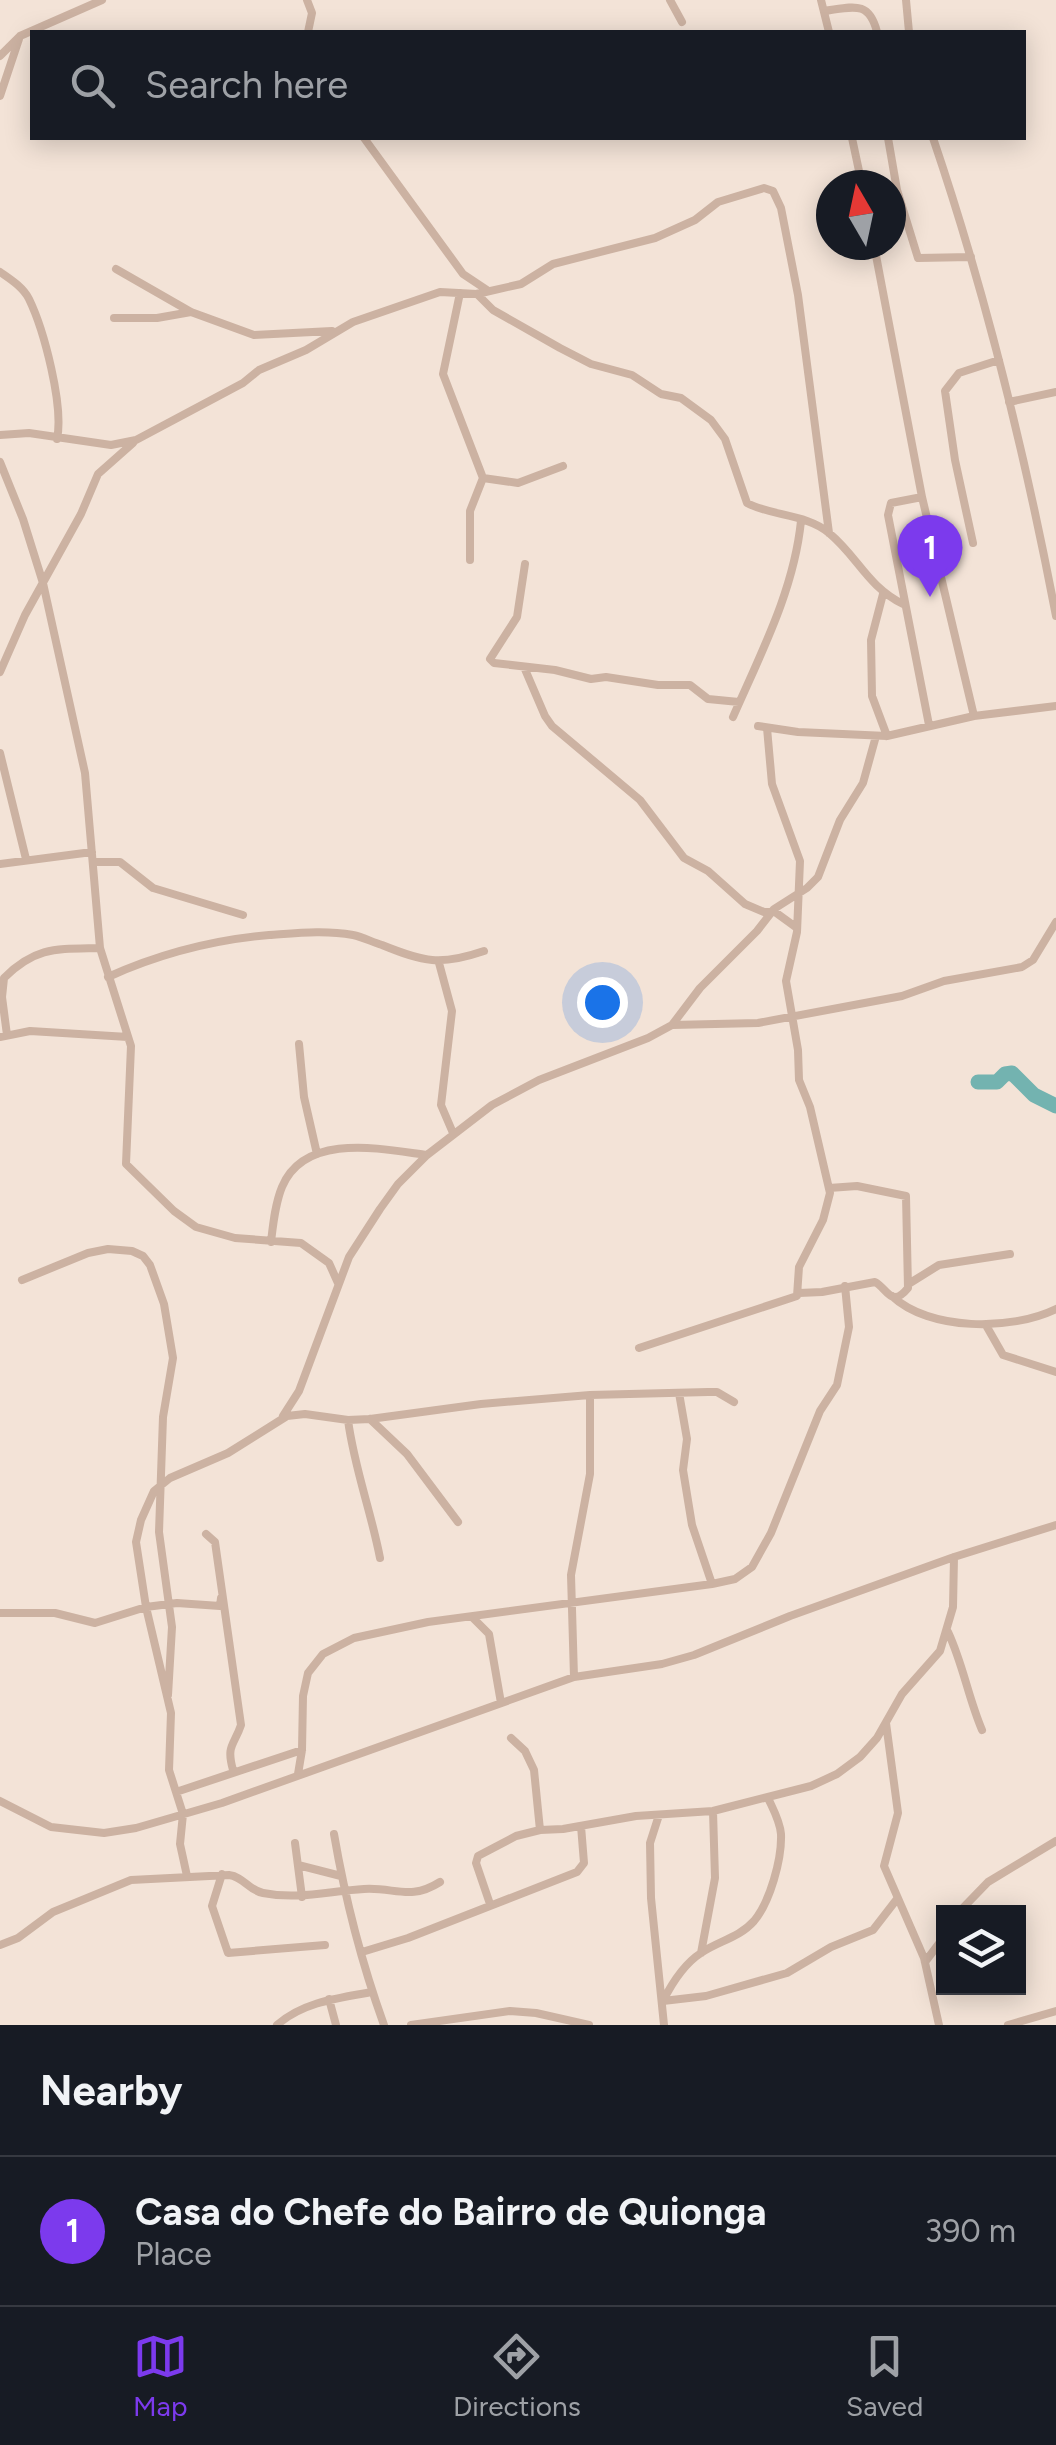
<!DOCTYPE html>
<style>
:root{--surface:#171b24;--page:#20242c;--text:#f1f3f6;--muted:#9ea1a6;--line:#363941;--accent:#7c3aed}
body{margin:0;font-family:Figtree,sans-serif;background:var(--page);color:var(--text)}
.controls{position:absolute;right:30px;bottom:30px;display:grid;overflow:hidden;border-radius:0px;box-shadow:0 5px 25px #0003}
.controls button{width:90px;height:90px;display:grid;place-items:center;padding:0;border:0;border-bottom:2px solid var(--line);background:var(--surface);color:var(--text);font:50px sans-serif}
.compass{position:absolute;left:816px;top:170px;width:90px;height:90px;border-radius:50%;background:var(--surface);box-shadow:0 5px 25px #0003;rotate:351deg}
.you{position:absolute;left:602px;top:1002px;width:35px;height:35px;margin:-25px;border:8px solid #fff;border-radius:50%;background:#1a73e8;box-shadow:0 0 0 15px #1a73e833}
.badge{display:grid;place-items:center;width:65px;height:65px;border-radius:50%;background:var(--accent);color:#fff;font-size:32px;font-weight:700}
.pin{position:absolute;translate:-50% -82px;filter:drop-shadow(0 2px 5px #0008)}
.pin::after{content:'';position:absolute;top:52px;width:35px;height:30px;background:inherit;clip-path:polygon(0 0,100% 0,50% 100%)}
.list{margin:0;padding:0;list-style:none}
h2{display:flex;justify-content:space-between;align-items:center;height:130px;margin:0;padding:0 40px;font-size:42px}
h2 small{font-size:32px;font-weight:400;color:var(--muted)}
.list li{display:grid;grid-template-columns:65px 1fr auto;gap:30px;align-items:center;box-sizing:border-box;height:150px;padding:0 40px;border-top:2px solid var(--line)}
.list b{display:block;font-size:38px;white-space:nowrap}
.list p{margin:0;font-size:32px;white-space:nowrap;color:var(--muted)}
.list em{font-size:32px;font-style:normal;color:var(--muted)}
.icon{flex:none;width:55px;height:55px;fill:none;stroke:currentColor;stroke-width:2;stroke-linecap:round;stroke-linejoin:round}
.map{position:relative;flex:none;width:1056px;height:2025px;overflow:hidden}
.search{position:absolute;background:var(--surface);box-shadow:0 5px 25px #0003;left:30px;right:30px;top:30px;height:110px;display:flex;align-items:center;gap:25px;box-sizing:border-box;padding:0 35px;border-radius:0px;color:var(--muted);font-size:38px}
.sheet{height:280px;background:var(--surface)}
nav{display:flex;justify-content:space-around;align-items:center;box-sizing:border-box;height:140px;border-top:2px solid var(--line);background:var(--surface);font-size:28px;color:var(--muted)}
nav a{display:grid;justify-items:center;gap:5px}
nav .on{color:var(--accent)}
.map>svg:first-child{display:block}
.lines{fill:none;stroke-linecap:round;stroke-linejoin:round}
.river{stroke:#73b3b0;stroke-width:15}
.street{stroke:#ccb2a2;stroke-width:8}
</style>
<div class="map">
<svg width="1056" height="2025" viewBox="0 0 1056 2025">
<rect width="100%" height="100%" fill="#f3e3d7"/>
<g class="lines">
<path class="river" d="M 978,1082 L 997,1082 L 1005,1074 L 1012,1073 L 1034,1095 L 1056,1106"/>
<path class="street" d="M 307,0 L 312,13 L 308,32
M 670,0 L 682,22
M 821,0 L 829,32
M 906,0 L 909,32
M 824,11 C 853,7 869,0 877,32
M 0,56 L 20,36 L 102,0
M 0,96 L 19,39
M 364,138 L 463,274 L 487,290
M 852,138 L 862,185
M 888,138 L 897,190 L 918,258 L 971,257
M 933,138 C 986,294 1025,454 1056,616
M 874,245 L 922,497 L 974,716
M 116,269 L 191,312 L 254,335 L 332,331
M 0,272 C 10,279 23,287 29,299 C 44,330 64,406 57,439
M 460,293 L 443,374 L 483,478 L 518,483 L 563,466
M 477,294 L 493,310 L 560,348 L 591,364 L 632,375 L 661,394 L 681,398 L 711,420 L 725,439 L 747,503 C 771,516 807,514 829,533 C 858,557 867,586 903,604
M 114,318 L 157,318 L 191,312
M 1009,402 L 1056,392
M 0,435 L 29,433 L 111,445 L 136,440 L 243,383 L 259,370 L 306,350 L 353,322 L 440,292 L 477,294 L 521,284 L 553,264 L 655,238 L 695,220 L 718,202 L 764,188 L 773,191 L 781,208 L 798,295 L 829,533
M 0,462 L 23,519 L 43,583 L 85,773 L 100,948 L 131,1046 L 126,1164 L 174,1211 L 196,1227 L 235,1238 L 301,1243 L 329,1263 L 338,1283
M 922,497 L 891,503 L 888,515 L 929,725
M 973,543 L 955,460 L 945,391 L 959,373 L 999,360
M 470,560 L 470,511 L 483,478
M 525,564 L 517,617 L 490,659 L 494,663 L 555,670 L 591,679 L 606,677 L 658,685 L 690,685 L 708,699 L 739,702
M 883,594 L 871,640 L 872,696 L 887,736
M 524,667 L 545,716 L 552,726 L 640,800 L 684,858 L 708,871 L 745,904 L 764,912 L 775,912 L 797,928
M 0,672 L 25,615 L 81,514 L 98,474 L 133,443
M 733,717 C 761,653 794,590 801,521
M 758,726 L 798,732 L 887,736 L 974,716 L 1056,706
M 0,753 L 26,859
M 93,862 L 120,862 L 153,888 L 243,915
M 0,864 L 92,852
M 439,963 L 452,1011 L 441,1105 L 453,1133
M 108,977 C 161,953 212,940 269,935 C 298,933 325,930 353,935 C 363,937 372,942 382,945 C 424,962 440,966 484,951
M 672,1025 L 700,988 L 757,931 L 774,909 L 807,888 L 818,877 L 840,820 L 863,783 L 876,736
M 7,1035 L 2,997 L 4,978 C 36,946 58,949 100,948
M 0,1037 L 30,1031 L 128,1037
M 299,1044 L 304,1097 L 317,1154
M 271,1242 C 273,1225 275,1204 282,1187 C 305,1132 382,1149 427,1155
M 22,1280 L 88,1253 L 108,1249 L 132,1251 L 143,1256 L 150,1265 L 164,1304 L 173,1358 L 163,1417 L 159,1532 L 172,1627 L 168,1695
M 910,1283 L 939,1265 L 1010,1254
M 799,1293 L 822,1292 L 875,1282 C 887,1288 891,1309 908,1288 L 906,1196 L 857,1186 L 829,1188
M 892,1296 C 929,1331 1011,1331 1056,1309
M 987,1327 L 1003,1355 L 1056,1372
M 639,1348 L 797,1296 L 799,1267 L 823,1220 L 830,1193 L 810,1107 L 799,1080 L 798,1050 L 786,981 L 797,932 L 800,861 L 772,784 L 767,728
M 679,1393 L 687,1439 L 683,1470 L 692,1525 L 712,1584
M 283,1416 L 299,1391 L 349,1257 L 380,1209 L 398,1184 L 427,1155 L 492,1105 L 539,1080 L 648,1038 L 672,1025 L 758,1023 L 902,996 L 944,981 L 1022,967 L 1033,960 L 1056,922
M 370,1419 L 407,1454 L 458,1522
M 348,1420 C 354,1467 371,1511 380,1558
M 206,1534 L 215,1542 L 241,1725 C 234,1746 226,1745 233,1770
M 0,1613 L 55,1613 L 95,1623 L 146,1607 L 177,1603 L 220,1606 L 221,1598
M 472,1617 L 489,1634 L 501,1703
M 948,1632 C 963,1664 968,1697 982,1730
M 574,1677 L 571,1575 L 590,1474 L 590,1395
M 886,1723 L 898,1813 L 884,1866 L 924,1958 L 939,2025
M 511,1738 L 525,1751 L 534,1770 L 540,1830
M 298,1774 L 302,1750 L 303,1696 L 308,1673 L 323,1654 L 354,1638 L 428,1622 L 712,1584 L 735,1579 L 752,1567 L 771,1533 L 820,1411 L 837,1385 L 849,1327 L 845,1286
M 176,1792 L 302,1750
M 0,1801 L 51,1827 L 104,1833 L 136,1828 L 222,1803 L 574,1677 L 662,1664 L 694,1655 L 790,1616 L 954,1557 L 1056,1525
M 659,1815 L 650,1843 L 651,1898 L 664,2025
M 334,1834 C 345,1898 362,1964 384,2025
M 295,1843 L 302,1897
M 298,1865 L 341,1876
M 222,1874 L 212,1906 L 228,1953 L 325,1945
M 187,1876 L 180,1844 L 183,1814 L 169,1770 L 171,1713 L 146,1607 L 136,1542 L 141,1520 L 154,1491 L 170,1478 L 228,1453 L 287,1416 L 305,1414 L 348,1420 L 370,1419 L 481,1404 L 590,1395 L 708,1392 L 717,1392 L 734,1402
M 490,1904 L 476,1863 L 478,1856 L 516,1836 L 540,1830 L 563,1829 L 636,1816 L 713,1811 L 811,1786 L 837,1774 L 860,1757 L 877,1738 L 902,1694 L 940,1651 L 953,1607 L 954,1557
M 959,1912 L 988,1882 L 1056,1841
M 0,1945 L 18,1938 L 53,1912 L 131,1880 L 229,1875 C 244,1877 248,1890 263,1893 C 298,1900 329,1891 364,1889 C 395,1887 410,1901 440,1882
M 362,1952 L 408,1938 L 577,1872 L 584,1863 L 581,1826
M 701,1953 L 715,1878 L 713,1811
M 925,1962 L 944,1937
M 329,1999 L 336,2025
M 663,2001 L 706,1996 L 787,1973 L 831,1947 L 873,1930 L 897,1899
M 663,2001 C 672,1983 684,1964 701,1953 C 718,1941 739,1938 754,1921 C 770,1902 782,1859 781,1834 C 780,1821 773,1809 768,1798
M 277,2025 C 303,2002 338,1998 372,1992
M 411,2025 L 510,2011 L 536,2013 L 589,2025
M 1008,2025 L 1056,2011"/>
</g>
</svg>
<div class="controls">
<button><svg class="icon" aria-label="layers" viewBox="0 0 24 24"><path d="M12 4l9 5-9 5-9-5zM3 14l9 5 9-5"/></svg></button>
</div>
<svg class="compass" viewBox="-18 -18 36 36"><path d="M0-13l5 13h-10z" fill="#e53935"/><path d="M0 13l5-13h-10z" fill="#9ea1a6"/></svg>
<div class="you"></div>
<div class="pin badge" style="left:930px;top:597px">1</div>
<div class="search"><svg class="icon" aria-label="search" viewBox="0 0 24 24"><circle cx="10" cy="10" r="6"/><path d="M15 15l6 6"/></svg>Search here</div>
</div>
<section class="sheet">
<h2>Nearby<small></small></h2>
<ul class="list">
<li><span class="badge">1</span><div><b>Casa do Chefe do Bairro de Quionga</b><p>Place</p></div><em>390 m</em></li>
</ul>
</section>
<nav>
<a class="on"><svg class="icon" aria-label="map" viewBox="0 0 24 24"><path d="M3 6l6-2 6 2 6-2v14l-6 2-6-2-6 2zM9 4v14M15 6v14"/></svg>Map</a>
<a><svg class="icon" aria-label="directions" viewBox="0 0 24 24"><path d="M12 3l9 9-9 9-9-9zM9 14v-3h6M13 9l2 2-2 2"/></svg>Directions</a>
<a><svg class="icon" aria-label="saved" viewBox="0 0 24 24"><path d="M7 4h10v16l-5-4-5 4z"/></svg>Saved</a>
</nav>
